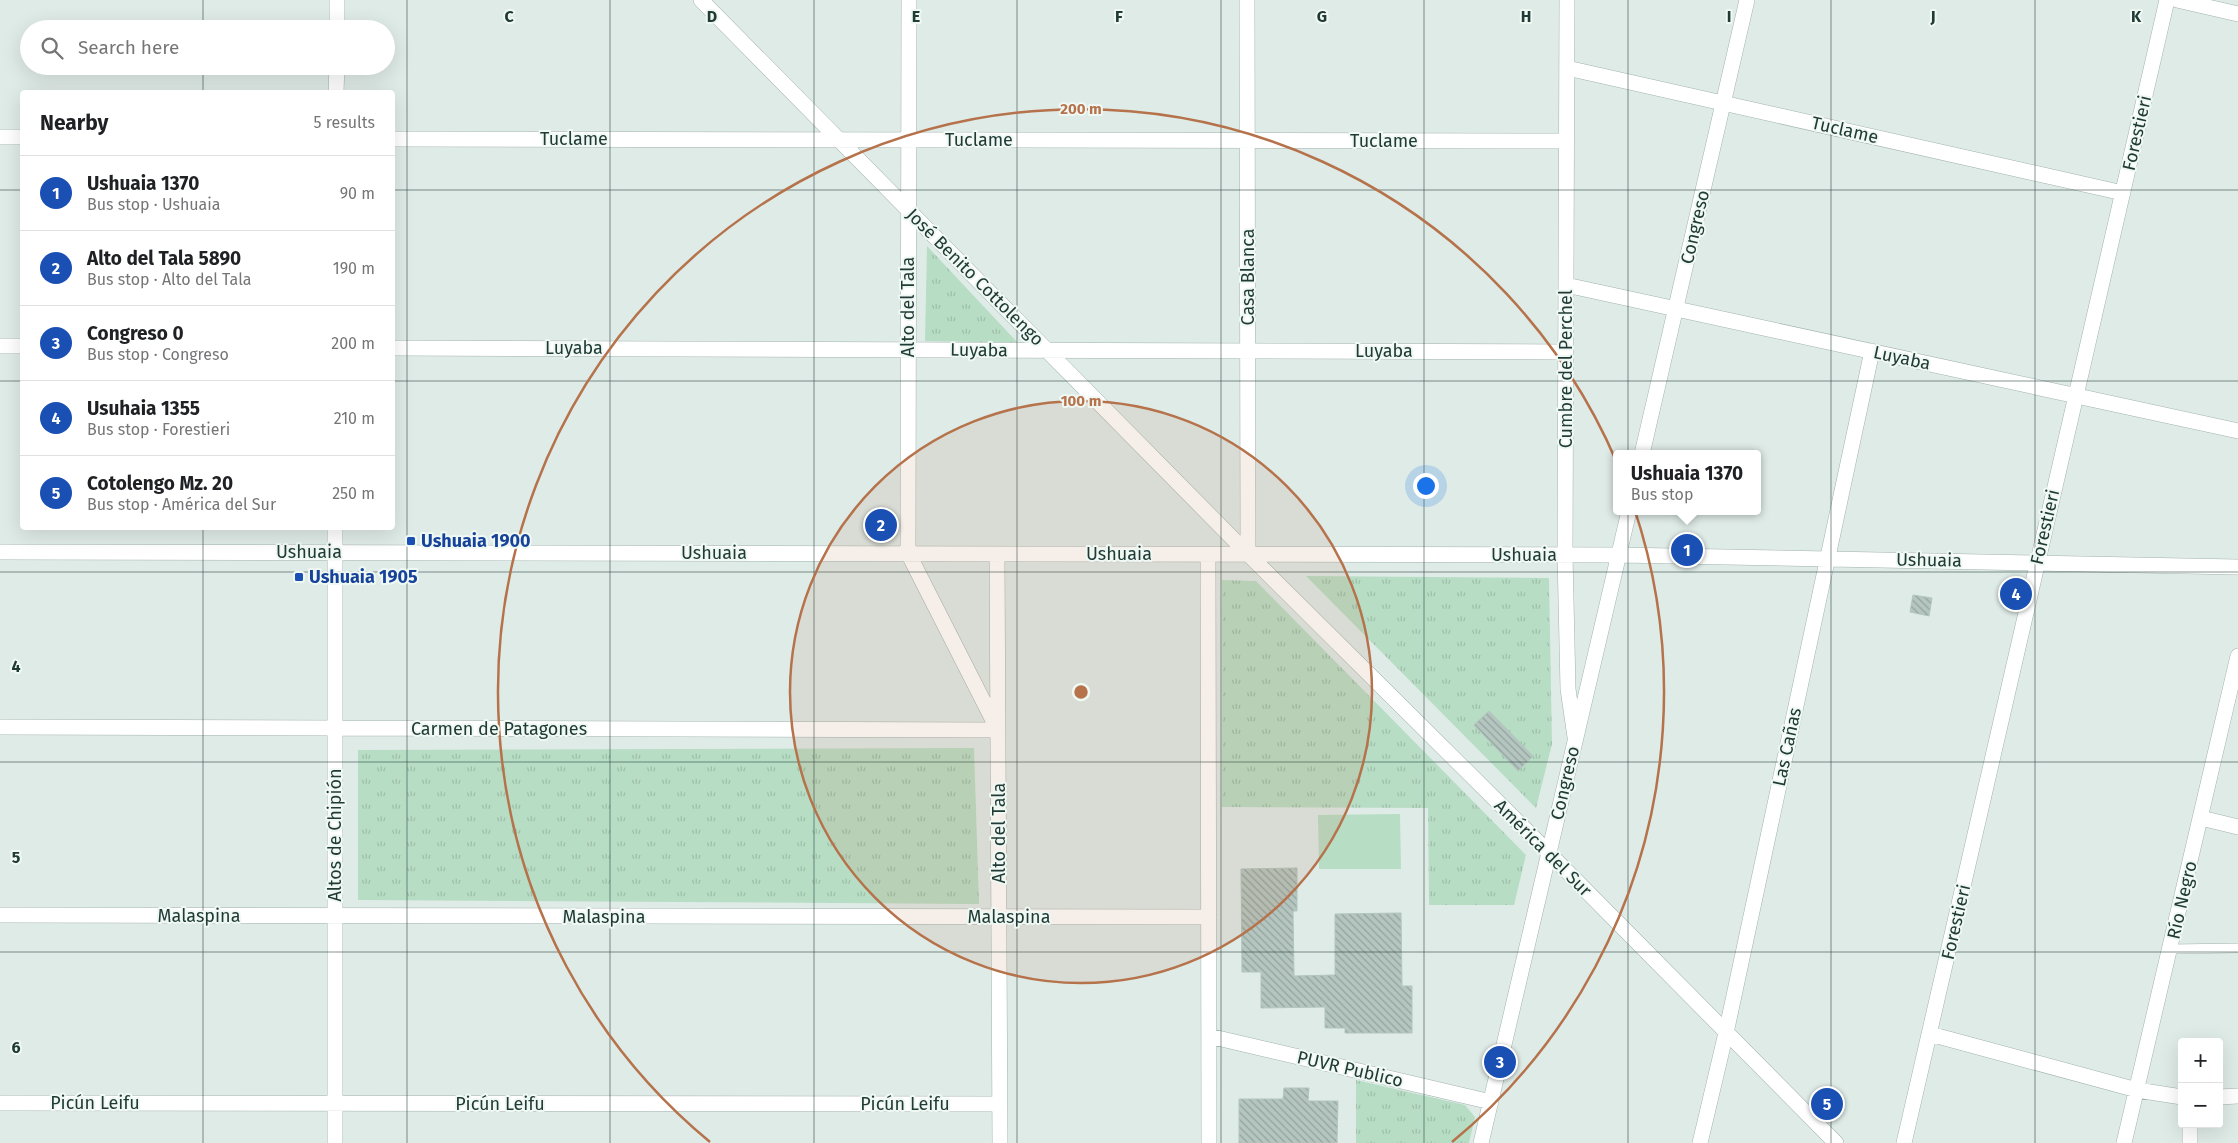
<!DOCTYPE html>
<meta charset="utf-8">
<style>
:root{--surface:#fff;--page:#f2f2f2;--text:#202124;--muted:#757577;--line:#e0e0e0;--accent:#db2777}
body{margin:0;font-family:"Fira Sans",sans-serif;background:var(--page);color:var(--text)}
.controls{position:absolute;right:15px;bottom:15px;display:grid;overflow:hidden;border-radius:5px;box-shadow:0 5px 20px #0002}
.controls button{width:45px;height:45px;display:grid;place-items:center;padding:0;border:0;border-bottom:1px solid var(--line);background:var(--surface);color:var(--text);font:25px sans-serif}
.you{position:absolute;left:1425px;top:485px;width:18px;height:18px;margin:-12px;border:4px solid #fff;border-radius:50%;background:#1a73e8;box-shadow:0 0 0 8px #1a73e833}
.badge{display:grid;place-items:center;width:32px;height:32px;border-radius:50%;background:var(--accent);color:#fff;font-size:16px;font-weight:700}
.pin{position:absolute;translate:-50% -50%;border:2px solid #fff;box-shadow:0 1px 5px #0006}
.popup{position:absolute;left:1613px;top:450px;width:148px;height:65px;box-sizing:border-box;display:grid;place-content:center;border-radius:5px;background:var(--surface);filter:drop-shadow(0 1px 4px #0005);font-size:16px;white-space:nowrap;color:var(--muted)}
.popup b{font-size:19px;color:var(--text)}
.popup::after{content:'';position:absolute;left:50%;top:100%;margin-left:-10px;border:10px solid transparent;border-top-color:var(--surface)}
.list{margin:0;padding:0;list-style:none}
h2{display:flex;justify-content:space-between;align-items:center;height:65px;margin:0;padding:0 20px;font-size:21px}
h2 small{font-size:16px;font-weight:400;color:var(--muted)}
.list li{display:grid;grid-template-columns:32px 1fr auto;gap:15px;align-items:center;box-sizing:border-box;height:75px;padding:0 20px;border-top:1px solid var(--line)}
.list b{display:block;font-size:19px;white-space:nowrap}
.list p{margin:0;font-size:16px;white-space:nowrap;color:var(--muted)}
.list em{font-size:16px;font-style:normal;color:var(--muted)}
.icon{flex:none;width:28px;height:28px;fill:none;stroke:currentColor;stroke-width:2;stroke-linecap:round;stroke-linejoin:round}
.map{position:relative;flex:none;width:2238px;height:1143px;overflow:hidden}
.search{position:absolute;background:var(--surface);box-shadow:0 5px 20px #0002;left:20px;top:20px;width:375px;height:55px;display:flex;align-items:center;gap:12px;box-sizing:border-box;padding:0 18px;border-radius:28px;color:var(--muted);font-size:19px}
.panel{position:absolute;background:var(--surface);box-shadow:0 5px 20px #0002;left:20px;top:90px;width:375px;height:440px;border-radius:5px}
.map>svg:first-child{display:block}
.grass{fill:#b8ddc5}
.park{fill:url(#park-tufts)}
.building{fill:url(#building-back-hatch);stroke:#b2c5be}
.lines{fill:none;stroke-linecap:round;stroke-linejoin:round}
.lane-casing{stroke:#a2b3ae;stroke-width:10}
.street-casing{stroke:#a2b3ae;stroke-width:16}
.lane{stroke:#fff;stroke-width:9}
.street{stroke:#fff;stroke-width:15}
.grid{fill:none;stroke:#203b36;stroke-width:1;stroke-opacity:0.55}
.ring{fill:none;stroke:#b5724b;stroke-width:2.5}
.transit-dot{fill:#1a4fb4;stroke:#f0f8f4;stroke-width:2}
.labels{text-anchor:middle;stroke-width:4;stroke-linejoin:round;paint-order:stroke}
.street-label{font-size:18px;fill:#203b36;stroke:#f0f8f4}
.transit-label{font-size:18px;font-weight:bold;fill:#164399;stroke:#f0f8f4;text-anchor:start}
.grid-label{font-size:16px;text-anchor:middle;font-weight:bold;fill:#203b36;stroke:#f0f8f4;stroke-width:4;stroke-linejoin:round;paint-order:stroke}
.centre{fill:#b5724b;stroke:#f0f8f4;stroke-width:2.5}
.ring-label{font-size:15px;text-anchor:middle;font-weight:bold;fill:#b5724b;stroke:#f0f8f4;stroke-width:4;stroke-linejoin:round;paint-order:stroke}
</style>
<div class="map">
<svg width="2238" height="1143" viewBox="0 0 2238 1143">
<defs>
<pattern id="park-tufts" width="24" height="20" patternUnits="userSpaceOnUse" patternTransform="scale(1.25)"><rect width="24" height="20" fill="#b8ddc5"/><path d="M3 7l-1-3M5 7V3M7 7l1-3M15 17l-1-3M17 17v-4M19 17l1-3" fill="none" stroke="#9ebfaa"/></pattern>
<pattern id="building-back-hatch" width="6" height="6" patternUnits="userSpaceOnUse" patternTransform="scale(1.25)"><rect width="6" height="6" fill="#b5c6c0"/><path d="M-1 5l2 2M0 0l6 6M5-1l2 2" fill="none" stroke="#93a29d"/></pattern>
</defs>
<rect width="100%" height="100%" fill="#dfebe7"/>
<path class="grass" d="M 1400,814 L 1401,869 L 1319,869 L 1318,815 Z"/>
<path class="park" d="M 927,246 L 1018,343 L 925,341 Z
M 1306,576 L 1549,578 L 1552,744 L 1536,808 Z
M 1222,580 L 1256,581 L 1526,855 L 1514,905 L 1429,905 L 1428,808 L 1222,807 Z
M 974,748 L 979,904 L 358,900 L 358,750 Z
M 1356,1080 L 1465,1105 L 1475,1117 L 1469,1143 L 1356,1143 Z"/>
<path class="building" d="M 1913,595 L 1932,598 L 1929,616 L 1910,612 Z
M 1489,711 L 1533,756 L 1518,771 L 1474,725 Z
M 1297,868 L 1297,911 L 1293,911 L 1294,976 L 1335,975 L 1335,914 L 1401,913 L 1402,986 L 1412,986 L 1412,1033 L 1345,1033 L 1345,1028 L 1325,1028 L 1325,1007 L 1261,1008 L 1261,972 L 1242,972 L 1241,869 Z
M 1284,1088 L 1309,1088 L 1308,1101 L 1338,1101 L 1337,1143 L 1239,1143 L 1239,1099 L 1283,1099 Z"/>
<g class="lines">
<g class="lane-casing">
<path id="lane" d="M 2171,949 L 2238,948"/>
</g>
<g class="street-casing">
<path id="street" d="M 701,0 L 1248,554 L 1528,832 L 1836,1143
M 1247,0 L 1248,554
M 1567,0 L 1565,555 L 1568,689 L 1575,737
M 2177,0 L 2238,14
M 337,29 L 337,0
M 1567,68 L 2123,193
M 336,92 L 337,66
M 0,137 L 22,137
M 392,139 L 1566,141
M 1566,285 L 2238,431
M 0,346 L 22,346
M 392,348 L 1566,352
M 1642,454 L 1747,0
M 335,528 L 335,1143
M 0,552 L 1619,555 L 2238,567
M 997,554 L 1000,1143
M 1208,554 L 1209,1143
M 0,727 L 998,730 L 908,553 L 909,0
M 2201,818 L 2238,827
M 0,915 L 1209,917
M 1930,1034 L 2137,1090 L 2182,1097
M 1209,1036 L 1491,1102
M 2219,1097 L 2238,1096
M 0,1103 L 1000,1104
M 2190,1124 L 2190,1143
M 1481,1143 L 1629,511
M 1700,1143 L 1726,1033 L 1872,351
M 1904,1143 L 2167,0
M 2124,1143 L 2238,656"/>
</g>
<use href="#lane" class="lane"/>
<use href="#street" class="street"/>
</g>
<path class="grid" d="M 203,0 L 203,29M 407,0 L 407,1143M 610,0 L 610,1143M 814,0 L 814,1143M 1017,0 L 1017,1143M 1221,0 L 1221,1143M 1424,0 L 1424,1143M 1628,0 L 1628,1143M 1831,0 L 1831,1143M 2035,0 L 2035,1143M 203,66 L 203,92M 0,190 L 22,190M 392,190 L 2238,190M 0,381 L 22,381M 392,381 L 2238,381M 203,528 L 203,1143M 0,572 L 2238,572M 0,762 L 2238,762M 0,952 L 2238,952"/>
<circle cx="1081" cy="692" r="291" fill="#b5724b" fill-opacity=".12"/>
<g class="ring">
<circle cx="1081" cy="692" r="291"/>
<path d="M710 1142A583 583 0 1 1 1452 1142"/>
</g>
<g class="transit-dot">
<rect x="406" y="536" width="10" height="10" rx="2.5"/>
<rect x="294" y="572" width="10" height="10" rx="2.5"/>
</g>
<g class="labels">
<g class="street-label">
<text transform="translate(1845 130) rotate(13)" y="6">Tuclame</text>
<text transform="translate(2137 133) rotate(-77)" y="6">Forestieri</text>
<text x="574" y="145">Tuclame</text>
<text x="979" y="146">Tuclame</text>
<text x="1384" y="147">Tuclame</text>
<text transform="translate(1695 227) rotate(-77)" y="6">Congreso</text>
<text transform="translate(975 277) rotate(45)" y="6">José Benito Cottolengo</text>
<text transform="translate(1248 277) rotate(-90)" y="6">Casa Blanca</text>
<text transform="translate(908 307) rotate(-90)" y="6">Alto del Tala</text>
<text x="574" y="354">Luyaba</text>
<text transform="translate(979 350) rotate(1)" y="6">Luyaba</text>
<text x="1384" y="357">Luyaba</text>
<text transform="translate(1902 358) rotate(12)" y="6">Luyaba</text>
<text transform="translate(1566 369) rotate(-90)" y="6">Cumbre del Perchel</text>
<text transform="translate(2045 527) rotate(-77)" y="6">Forestieri</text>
<text x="309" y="558">Ushuaia</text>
<text x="714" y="559">Ushuaia</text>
<text x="1119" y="560">Ushuaia</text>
<text x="1524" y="561">Ushuaia</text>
<text transform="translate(1929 560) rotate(1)" y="6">Ushuaia</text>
<text x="499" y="735">Carmen de Patagones</text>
<text transform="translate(1787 747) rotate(-78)" y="6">Las Cañas</text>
<text transform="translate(1565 783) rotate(-77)" y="6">Congreso</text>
<text transform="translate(999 833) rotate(-90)" y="6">Alto del Tala</text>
<text transform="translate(335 835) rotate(-90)" y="6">Altos de Chipión</text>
<text transform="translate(1543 848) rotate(45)" y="6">América del Sur</text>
<text transform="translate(2182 900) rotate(-77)" y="6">Río Negro</text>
<text x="199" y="922">Malaspina</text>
<text x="604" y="923">Malaspina</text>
<text x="1009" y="923">Malaspina</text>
<text transform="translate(1956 922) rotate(-77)" y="6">Forestieri</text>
<text transform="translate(1350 1069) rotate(13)" y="6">PUVR Publico</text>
<text x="95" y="1109">Picún Leifu</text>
<text x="500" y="1110">Picún Leifu</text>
<text x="905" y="1110">Picún Leifu</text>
</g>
<g class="transit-label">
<text x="421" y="547">Ushuaia 1900</text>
<text x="309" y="583">Ushuaia 1905</text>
</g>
</g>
<g class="grid-label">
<text x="509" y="22">C</text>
<text x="712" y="22">D</text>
<text x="916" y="22">E</text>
<text x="1119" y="22">F</text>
<text x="1322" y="22">G</text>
<text x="1526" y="22">H</text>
<text x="1729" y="22">I</text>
<text x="1933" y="22">J</text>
<text x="2136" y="22">K</text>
<text x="16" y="672">4</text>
<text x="16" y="863">5</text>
<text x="16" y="1053">6</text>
</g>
<circle cx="1081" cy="692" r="8" class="centre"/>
<g class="ring-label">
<text x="1081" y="114">200 m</text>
<text x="1081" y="406">100 m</text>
</g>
</svg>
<div class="controls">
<button>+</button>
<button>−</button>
</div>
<div class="you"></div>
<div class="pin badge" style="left:1687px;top:550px;background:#1a4fb4">1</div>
<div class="popup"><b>Ushuaia 1370</b>Bus stop</div>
<div class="pin badge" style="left:881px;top:525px;background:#1a4fb4">2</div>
<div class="pin badge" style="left:1500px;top:1062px;background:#1a4fb4">3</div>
<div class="pin badge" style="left:2016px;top:594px;background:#1a4fb4">4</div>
<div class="pin badge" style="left:1827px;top:1104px;background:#1a4fb4">5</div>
<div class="search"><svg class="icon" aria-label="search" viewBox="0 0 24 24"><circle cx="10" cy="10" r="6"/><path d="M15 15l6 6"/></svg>Search here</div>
<section class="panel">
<h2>Nearby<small>5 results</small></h2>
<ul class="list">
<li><span class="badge" style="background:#1a4fb4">1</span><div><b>Ushuaia 1370</b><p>Bus stop · Ushuaia</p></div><em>90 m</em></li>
<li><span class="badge" style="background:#1a4fb4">2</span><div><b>Alto del Tala 5890</b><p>Bus stop · Alto del Tala</p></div><em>190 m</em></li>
<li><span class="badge" style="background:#1a4fb4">3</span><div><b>Congreso 0</b><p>Bus stop · Congreso</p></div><em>200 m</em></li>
<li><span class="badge" style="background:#1a4fb4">4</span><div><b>Usuhaia 1355</b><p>Bus stop · Forestieri</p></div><em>210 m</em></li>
<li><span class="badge" style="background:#1a4fb4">5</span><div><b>Cotolengo Mz. 20</b><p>Bus stop · América del Sur</p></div><em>250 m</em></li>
</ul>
</section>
</div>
